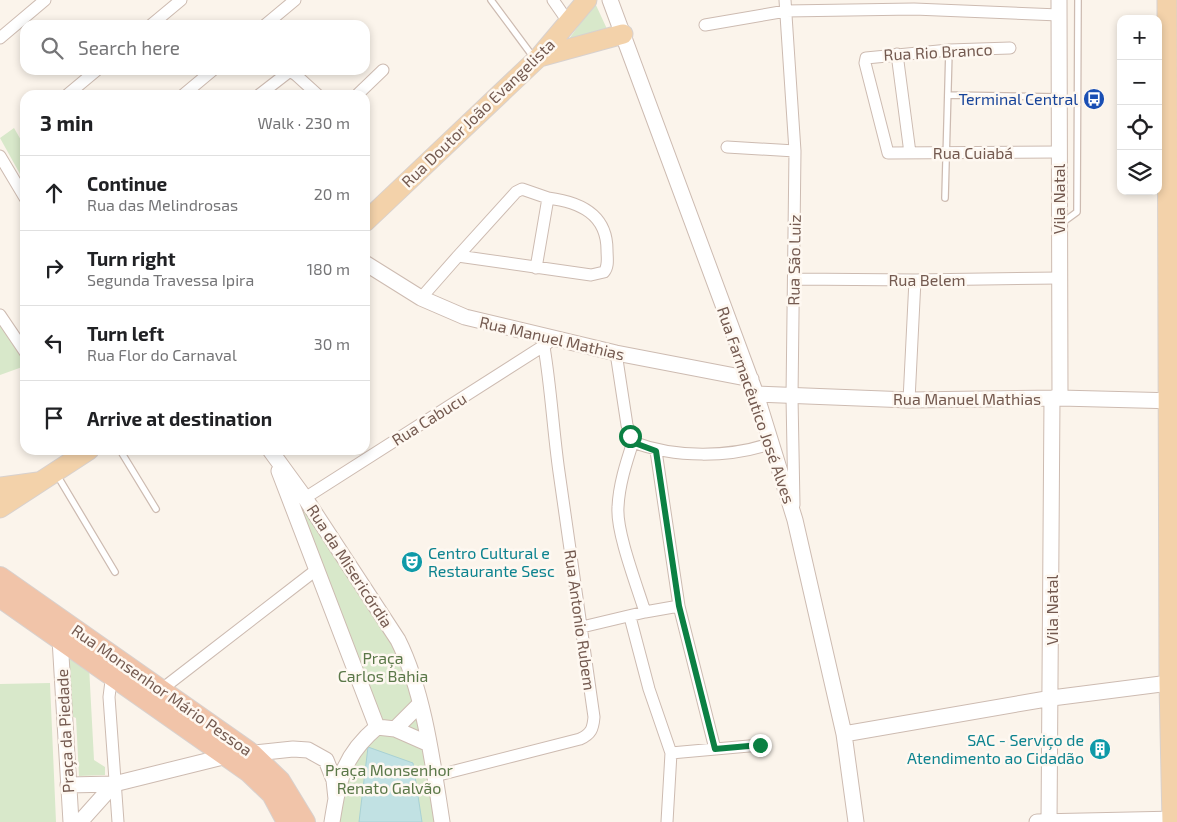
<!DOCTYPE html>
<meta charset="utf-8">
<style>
:root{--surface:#fff;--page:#f6f6f6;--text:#202124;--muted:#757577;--line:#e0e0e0}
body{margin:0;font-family:"Exo 2",sans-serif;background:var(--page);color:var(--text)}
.controls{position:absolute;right:15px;top:15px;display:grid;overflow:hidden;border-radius:10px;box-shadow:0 2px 8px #0003}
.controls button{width:45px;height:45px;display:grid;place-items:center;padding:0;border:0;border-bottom:1px solid var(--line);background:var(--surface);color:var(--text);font:25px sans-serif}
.stop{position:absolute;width:15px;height:15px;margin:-11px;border:4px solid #0b8043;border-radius:50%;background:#fff}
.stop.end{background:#0b8043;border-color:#fff;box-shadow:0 1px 5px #0008}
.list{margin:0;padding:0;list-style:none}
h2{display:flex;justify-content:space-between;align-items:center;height:65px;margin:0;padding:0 20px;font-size:21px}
h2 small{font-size:16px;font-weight:400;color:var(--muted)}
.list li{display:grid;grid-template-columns:32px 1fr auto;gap:15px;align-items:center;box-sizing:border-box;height:75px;padding:0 20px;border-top:1px solid var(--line)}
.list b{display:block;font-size:19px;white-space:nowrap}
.list p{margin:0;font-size:16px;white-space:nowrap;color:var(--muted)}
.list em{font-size:16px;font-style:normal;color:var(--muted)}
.icon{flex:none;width:28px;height:28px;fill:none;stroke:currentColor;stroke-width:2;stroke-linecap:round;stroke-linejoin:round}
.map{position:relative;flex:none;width:1177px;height:822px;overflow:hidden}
.search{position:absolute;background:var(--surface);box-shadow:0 2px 8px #0003;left:20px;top:20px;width:350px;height:55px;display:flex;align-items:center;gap:12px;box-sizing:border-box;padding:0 18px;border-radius:15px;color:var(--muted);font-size:19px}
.panel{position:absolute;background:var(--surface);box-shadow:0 2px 8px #0003;left:20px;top:90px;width:350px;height:365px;border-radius:15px}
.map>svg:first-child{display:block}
.green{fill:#d8e8ca}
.water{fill:#c1e1e3;stroke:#a8d1d4}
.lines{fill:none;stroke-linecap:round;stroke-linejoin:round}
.service-casing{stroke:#cdbbb1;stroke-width:8}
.minor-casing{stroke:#cdbbb1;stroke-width:13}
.tertiary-casing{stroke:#cdbbb1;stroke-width:17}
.primary-casing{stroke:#d8d1ce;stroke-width:21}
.trunk-casing{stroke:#d8d1ce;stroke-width:22}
.service{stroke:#fff;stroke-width:5.5}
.minor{stroke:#fff;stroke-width:11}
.tertiary{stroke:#fff;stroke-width:15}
.primary{stroke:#f3d2aa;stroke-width:19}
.trunk{stroke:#f1c4a9;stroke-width:20}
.route{stroke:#0b8043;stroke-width:6}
.labels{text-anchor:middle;stroke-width:5;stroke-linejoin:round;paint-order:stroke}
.street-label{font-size:16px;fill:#745a50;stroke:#fef8f1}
.transit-label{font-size:16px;fill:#164399;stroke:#fef8f1;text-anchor:end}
.culture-label{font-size:16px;fill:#0d838f;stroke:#fef8f1;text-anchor:start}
.park-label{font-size:16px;fill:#5b7849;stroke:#fef8f1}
</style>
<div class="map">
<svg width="1177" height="822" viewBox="0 0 1177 822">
<rect width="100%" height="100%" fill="#fbf4eb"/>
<path class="green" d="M 595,3 L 607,29 L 566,43 Z
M 14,128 L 25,147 L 25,183 L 0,138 Z
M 0,319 L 25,359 L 25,366 L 0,375 Z
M 272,453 L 398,640 L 426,746 L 439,822 L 335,822 L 345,772 L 380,727 Z
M 64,651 L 89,666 L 94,760 L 105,767 L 105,775 L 79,776 L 76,718 L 69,715 Z
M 50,683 L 56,822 L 0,822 L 0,684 Z"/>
<path class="water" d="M 368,747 L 413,763 L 422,822 L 359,822 Z"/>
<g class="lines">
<g class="service-casing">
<path id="service" d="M 491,0 L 534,58
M 949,95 L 1058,97
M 945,198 L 949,50
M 1062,221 L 1066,220 L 1077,212 L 1078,0
M 120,450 L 156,509
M 57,475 L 115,572"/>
</g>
<g class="minor-casing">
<path id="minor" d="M 553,0 L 569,23
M 785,0 L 795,151 L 792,397 L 794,505
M 151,25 L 181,0
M 265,25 L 295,0
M 705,25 L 786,11 L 914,9 L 1059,15
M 0,38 L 45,0
M 1010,48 L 949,50 L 866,58 L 865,63 L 888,153 L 1059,152
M 897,54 L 910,153
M 67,95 L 97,70
M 183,95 L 213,70
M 259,95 L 290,71 L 296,75 L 318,95
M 357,95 L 383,70
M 727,147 L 795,151
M 0,156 L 25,198
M 458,256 L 516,192 L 522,189 L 548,198 L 536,268
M 794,279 L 915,280 L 1059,278
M 421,298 L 458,256 L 591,275 L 604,272 C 609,266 607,258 607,250 C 607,214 580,202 548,198
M 0,315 L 25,352
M 616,353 L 627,425 L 633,442 C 674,458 730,458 772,443
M 909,400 L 915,280
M 633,442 C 626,463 619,485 618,507 C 616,532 637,586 645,612
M 656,451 L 679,606 L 715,749
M 305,498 L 548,343
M 630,617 L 649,689 L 671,753 L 667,822
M 582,627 L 645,612 L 679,606
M 112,673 L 109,697 L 118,822
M 162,689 L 316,570
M 671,753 L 760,745
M 435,776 L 580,739 C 591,734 593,729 594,717 C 583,635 570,554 559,472 C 553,430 551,388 544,347"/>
</g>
<g class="tertiary-casing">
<path id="tertiary" d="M 610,0 L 756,394 L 795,520 L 844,734 L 856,822
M 1059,0 L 1060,398
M 365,263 L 421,298 L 465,317 L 616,353 L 751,379
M 756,394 L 909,400 L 1060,398 L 1177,401
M 270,450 L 305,498 L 398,640 C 424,692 433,764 442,822
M 279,471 L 377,727
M 60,639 L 71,822
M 395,729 L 419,705
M 844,734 L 1052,698 L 1169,683
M 68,785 L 114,784
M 80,822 L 114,784 L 227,756 L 293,749 L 308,750 L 326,760 L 334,780 L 336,799
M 332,822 C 339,779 343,756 377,727 L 395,729 L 429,744
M 1037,822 L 1177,819
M 1049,822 L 1052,398"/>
</g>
<g class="primary-casing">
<path id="primary" d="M 1167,0 L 1169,683 L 1172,822
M 539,57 L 623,34
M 365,222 L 539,57 L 587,0
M 0,487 L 38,482
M 0,508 L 89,450"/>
</g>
<g class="trunk-casing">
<path id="trunk" d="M 0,577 L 252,754 L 280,781 L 305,822
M 0,597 L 249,772 L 272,794 L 287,822"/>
</g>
<use href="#service" class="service"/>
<use href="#minor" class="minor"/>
<use href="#tertiary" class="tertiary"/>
<use href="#primary" class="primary"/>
<use href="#trunk" class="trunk"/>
</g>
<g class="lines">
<path class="route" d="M 630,436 L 632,442 L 656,451 L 679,606 L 715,749 L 760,745"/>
</g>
<defs>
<g id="bus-disc" transform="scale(1.125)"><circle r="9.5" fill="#1a4fb4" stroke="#fef8f1"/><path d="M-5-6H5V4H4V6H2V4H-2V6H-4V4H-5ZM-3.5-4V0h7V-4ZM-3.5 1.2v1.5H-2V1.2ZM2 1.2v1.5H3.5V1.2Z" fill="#fff"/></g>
<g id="theatre-disc" transform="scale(1.125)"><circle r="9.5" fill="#0f9aa8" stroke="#fef8f1"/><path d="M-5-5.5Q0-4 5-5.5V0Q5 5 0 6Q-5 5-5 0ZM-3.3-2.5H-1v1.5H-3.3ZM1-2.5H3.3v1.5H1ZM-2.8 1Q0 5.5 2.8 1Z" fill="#fff"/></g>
<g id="building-disc" transform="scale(1.125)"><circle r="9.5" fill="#0f9aa8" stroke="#fef8f1"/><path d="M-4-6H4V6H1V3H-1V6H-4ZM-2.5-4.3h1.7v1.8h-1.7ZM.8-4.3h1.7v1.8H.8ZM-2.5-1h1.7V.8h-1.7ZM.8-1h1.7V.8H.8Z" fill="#fff"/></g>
</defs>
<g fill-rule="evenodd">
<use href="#bus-disc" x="1094" y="99"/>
<use href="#theatre-disc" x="412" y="562"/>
<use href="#building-disc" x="1100" y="749"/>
</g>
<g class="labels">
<g class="street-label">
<text transform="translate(938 52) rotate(-3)" y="6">Rua Rio Branco</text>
<text transform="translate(478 113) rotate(-44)" y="6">Rua Doutor João Evangelista</text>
<text x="973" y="159">Rua Cuiabá</text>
<text transform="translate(1059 199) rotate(-90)" y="6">Vila Natal</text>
<text transform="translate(794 260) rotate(-89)" y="6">Rua São Luiz</text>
<text x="927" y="286">Rua Belem</text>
<text transform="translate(552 338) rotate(13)" y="6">Rua Manuel Mathias</text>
<text x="967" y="405">Rua Manuel Mathias</text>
<text transform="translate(756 405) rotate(71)" y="6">Rua Farmacêutico José Alves</text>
<text transform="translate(429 419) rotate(-32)" y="6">Rua Cabucu</text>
<text transform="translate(350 566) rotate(57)" y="6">Rua da Misericórdia</text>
<text transform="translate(1052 610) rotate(-90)" y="6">Vila Natal</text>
<text transform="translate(580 620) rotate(82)" y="6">Rua Antonio Rubem</text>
<text transform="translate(162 690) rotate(35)" y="6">Rua Monsenhor Mário Pessoa</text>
<text transform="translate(65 731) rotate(-93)" y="6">Praça da Piedade</text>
</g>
<g class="transit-label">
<text x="1078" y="105">Terminal Central</text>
</g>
<g class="culture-label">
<text x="428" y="559">Centro Cultural e<tspan x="428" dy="18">Restaurante Sesc</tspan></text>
<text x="1084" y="746" text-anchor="end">SAC - Serviço de<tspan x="1084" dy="18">Atendimento ao Cidadão</tspan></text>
</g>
<g class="park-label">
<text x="383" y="664">Praça<tspan x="383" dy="18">Carlos Bahia</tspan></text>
<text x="389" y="776">Praça Monsenhor<tspan x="389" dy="18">Renato Galvão</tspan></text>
</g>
</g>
</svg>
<div class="controls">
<button>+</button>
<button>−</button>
<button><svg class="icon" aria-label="locate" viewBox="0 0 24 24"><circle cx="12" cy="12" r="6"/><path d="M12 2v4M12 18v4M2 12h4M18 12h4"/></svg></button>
<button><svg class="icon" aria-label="layers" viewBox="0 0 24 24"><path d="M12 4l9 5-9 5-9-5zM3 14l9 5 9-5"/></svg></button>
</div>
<div class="stop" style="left:630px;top:436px"></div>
<div class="stop end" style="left:760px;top:745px"></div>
<div class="search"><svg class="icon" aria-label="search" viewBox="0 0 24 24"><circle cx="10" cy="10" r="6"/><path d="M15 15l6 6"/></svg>Search here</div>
<section class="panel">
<h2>3 min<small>Walk · 230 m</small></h2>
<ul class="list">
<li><svg class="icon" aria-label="ahead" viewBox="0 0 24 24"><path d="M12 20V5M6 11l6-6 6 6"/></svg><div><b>Continue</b><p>Rua das Melindrosas</p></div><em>20 m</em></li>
<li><svg class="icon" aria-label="right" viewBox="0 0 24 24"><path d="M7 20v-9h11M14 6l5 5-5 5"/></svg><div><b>Turn right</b><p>Segunda Travessa Ipira</p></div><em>180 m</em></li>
<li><svg class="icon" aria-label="left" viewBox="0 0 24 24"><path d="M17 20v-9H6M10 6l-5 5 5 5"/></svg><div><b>Turn left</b><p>Rua Flor do Carnaval</p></div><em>30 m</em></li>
<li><svg class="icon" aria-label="arrive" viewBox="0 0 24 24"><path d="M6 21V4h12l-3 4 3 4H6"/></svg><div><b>Arrive at destination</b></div></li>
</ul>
</section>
</div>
